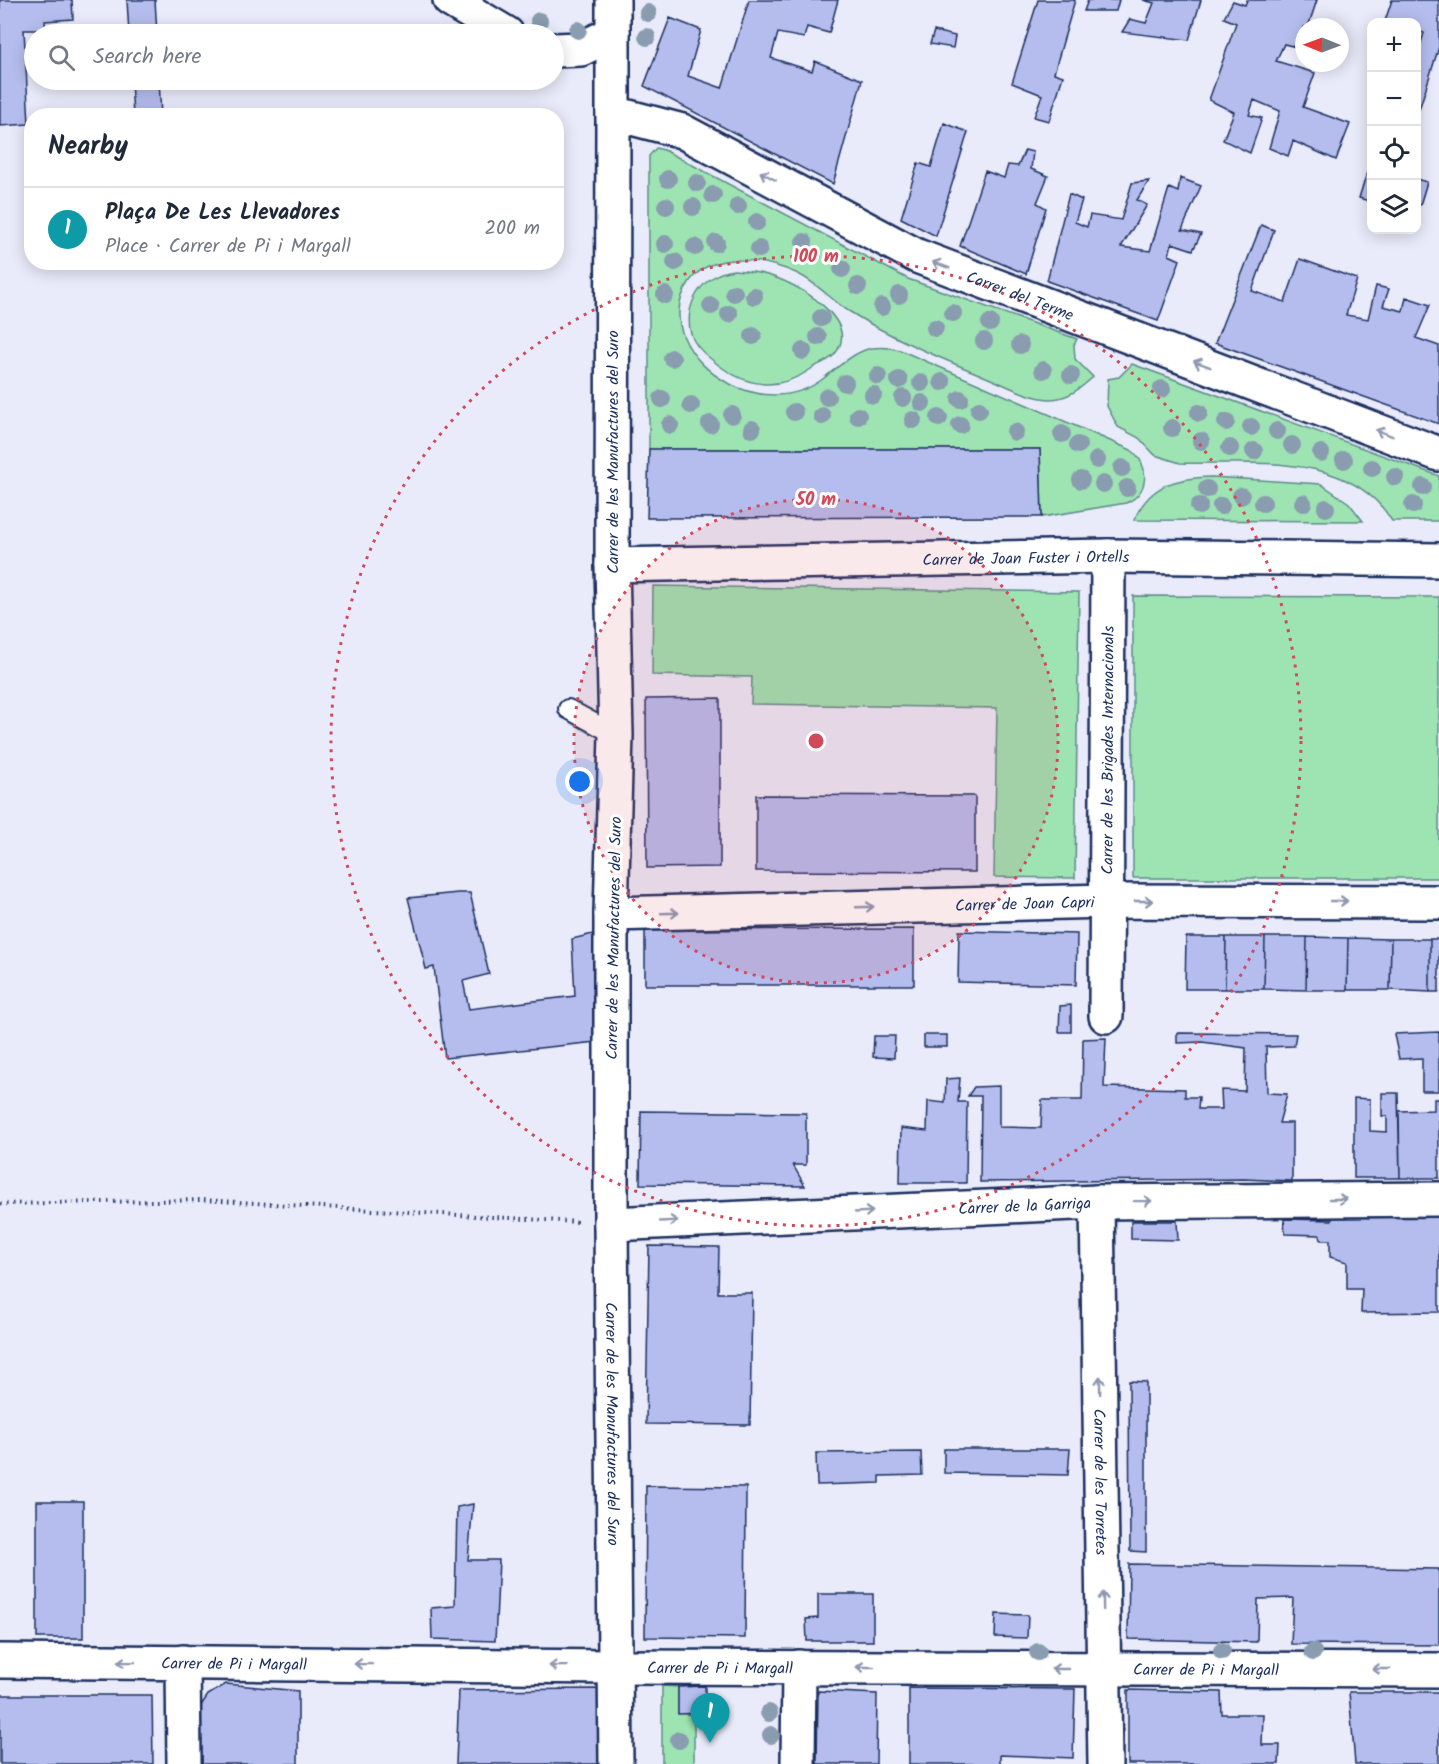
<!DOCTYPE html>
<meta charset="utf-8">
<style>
:root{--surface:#fff;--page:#f6f6f7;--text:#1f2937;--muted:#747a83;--line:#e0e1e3;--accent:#db2777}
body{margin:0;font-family:Kalam,sans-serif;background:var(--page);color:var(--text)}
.controls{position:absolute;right:18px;top:18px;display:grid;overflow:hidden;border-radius:12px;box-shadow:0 3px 15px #0003}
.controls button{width:54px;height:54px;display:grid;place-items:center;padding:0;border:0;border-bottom:2px solid var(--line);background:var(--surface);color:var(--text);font:30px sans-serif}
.compass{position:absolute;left:1295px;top:18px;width:54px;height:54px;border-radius:50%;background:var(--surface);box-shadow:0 3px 15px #0003;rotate:271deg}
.you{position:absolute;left:580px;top:782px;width:21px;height:21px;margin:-15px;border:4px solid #fff;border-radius:50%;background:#1a73e8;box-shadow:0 0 0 9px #1a73e833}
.badge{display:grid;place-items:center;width:39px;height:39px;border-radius:50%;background:var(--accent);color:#fff;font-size:20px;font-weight:700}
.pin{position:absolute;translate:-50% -50px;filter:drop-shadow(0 2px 3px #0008)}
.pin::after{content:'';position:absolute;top:32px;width:21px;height:18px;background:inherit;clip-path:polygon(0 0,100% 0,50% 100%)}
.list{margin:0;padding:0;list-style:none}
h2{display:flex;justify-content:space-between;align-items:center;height:78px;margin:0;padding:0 24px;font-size:26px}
h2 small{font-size:20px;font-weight:400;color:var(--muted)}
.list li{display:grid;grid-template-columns:39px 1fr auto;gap:18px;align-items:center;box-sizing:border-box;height:84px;padding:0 24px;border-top:2px solid var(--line)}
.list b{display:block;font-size:22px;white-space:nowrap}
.list p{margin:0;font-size:20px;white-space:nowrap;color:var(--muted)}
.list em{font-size:20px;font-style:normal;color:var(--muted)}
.icon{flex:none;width:33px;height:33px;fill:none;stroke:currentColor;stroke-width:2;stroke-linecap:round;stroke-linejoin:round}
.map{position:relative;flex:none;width:1439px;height:1764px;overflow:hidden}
.search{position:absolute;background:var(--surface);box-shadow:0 3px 15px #0003;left:24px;top:24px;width:540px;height:66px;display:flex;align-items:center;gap:15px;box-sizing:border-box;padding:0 21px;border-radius:33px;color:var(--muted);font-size:22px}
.panel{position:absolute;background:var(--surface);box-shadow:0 3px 15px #0003;left:24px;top:108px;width:540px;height:162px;border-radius:24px}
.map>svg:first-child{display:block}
.green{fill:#9de4b2;stroke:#5c8a88;stroke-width:1.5}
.building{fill:#b5bdee;stroke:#1b2f5e;stroke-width:1.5}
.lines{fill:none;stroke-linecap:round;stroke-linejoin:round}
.lane-casing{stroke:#1b2f5e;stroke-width:22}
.street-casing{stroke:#1b2f5e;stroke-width:38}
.secondary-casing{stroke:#1b2f5e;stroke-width:38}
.path{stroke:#1b2f5e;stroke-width:4;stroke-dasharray:1.5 4.5;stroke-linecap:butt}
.lane{stroke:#fff;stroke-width:18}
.street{stroke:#fff;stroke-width:33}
.secondary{stroke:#fff;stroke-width:33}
.tree{fill:#8a9cb0}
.oneway{stroke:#8d97ae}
.ring{fill:none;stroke:#d1495b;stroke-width:3;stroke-dasharray:3 6}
.labels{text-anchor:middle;stroke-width:6;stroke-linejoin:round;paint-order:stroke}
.street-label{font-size:16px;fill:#1b2f5e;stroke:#fff}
.centre{fill:#d1495b;stroke:#fff;stroke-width:3}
.ring-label{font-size:18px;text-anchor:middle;font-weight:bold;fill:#d1495b;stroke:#fff;stroke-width:6;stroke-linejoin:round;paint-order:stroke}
</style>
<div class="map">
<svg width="1439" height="1764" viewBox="0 0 1439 1764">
<rect width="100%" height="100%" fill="#e9ebfa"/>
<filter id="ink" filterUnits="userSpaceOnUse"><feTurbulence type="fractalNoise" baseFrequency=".0167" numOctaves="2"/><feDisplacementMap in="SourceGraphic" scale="12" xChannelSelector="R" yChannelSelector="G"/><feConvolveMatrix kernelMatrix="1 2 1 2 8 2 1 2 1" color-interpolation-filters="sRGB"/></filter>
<g filter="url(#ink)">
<path class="green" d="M 656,148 L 664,150 L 908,279 L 1077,339 L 1074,345 L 1075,359 L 1093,377 C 1081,388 1068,399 1050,399 C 1028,398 1006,385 986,377 C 938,357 891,338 847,310 C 830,299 815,281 796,273 C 765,260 714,249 690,281 C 663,319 690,362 726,382 C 757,399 795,401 824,378 C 851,357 863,341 900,350 L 1131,450 C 1150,464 1150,493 1126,503 L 1042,517 L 1040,449 L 649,449 L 649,156 Z
M 734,270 C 749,271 765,273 779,279 C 803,288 862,323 834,355 C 829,361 818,364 811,369 C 778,392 747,388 716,363 C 708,357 699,350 694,341 C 679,310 701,273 734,270 Z
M 1132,364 L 1439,476 L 1439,521 L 1392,521 C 1349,450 1250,465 1180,463 L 1155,455 L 1139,438 L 1118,427 L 1107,406 L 1108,379 L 1119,377 Z
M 1212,477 L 1321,484 L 1349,503 L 1363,521 L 1134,520 C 1150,484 1176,478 1212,477 Z
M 653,586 L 1079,592 L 1075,878 L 994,877 L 997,708 L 751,704 L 752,677 L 652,675 Z
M 1133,596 L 1439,597 L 1439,878 L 1133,878 Z
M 662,1686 L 678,1687 L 678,1713 L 694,1714 L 694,1764 L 662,1764 Z"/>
<path class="building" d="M 0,0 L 72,0 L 73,19 L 45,21 L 46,30 L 24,30 L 29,124 L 0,126 Z
M 127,0 L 155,0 L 157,34 L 129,34 Z
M 749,0 L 838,0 L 829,33 L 807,27 L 804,38 L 778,33 L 771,58 L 812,71 L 815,61 L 862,80 L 833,184 L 644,86 L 670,18 L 701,30 L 688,76 L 722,88 Z
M 1038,0 L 1075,0 L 1054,73 L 1063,76 L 1049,121 L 1034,117 L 1042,95 L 1012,83 Z
M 1088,0 L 1119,0 L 1116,11 L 1084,11 Z
M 1143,0 L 1201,0 L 1189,40 L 1122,32 L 1130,19 L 1146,23 L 1154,3 Z
M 1247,0 L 1317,0 L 1308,27 L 1304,27 L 1300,48 L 1284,44 L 1276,61 L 1315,73 L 1303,107 L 1350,124 L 1336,160 L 1293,141 L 1288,156 L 1269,148 L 1280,111 L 1254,100 L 1249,115 L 1262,118 L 1250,153 L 1223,140 L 1234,112 L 1209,100 L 1236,23 L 1224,18 L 1233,1 L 1245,5 Z
M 1392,0 L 1439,0 L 1439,47 L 1416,119 L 1416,59 L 1424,33 L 1416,31 L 1416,22 L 1385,21 Z
M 934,31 L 955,36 L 953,48 L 930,44 Z
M 131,80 L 159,80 L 161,116 L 133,116 Z
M 944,123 L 968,132 L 936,236 L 901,218 L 918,163 L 931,167 Z
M 1025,150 L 1033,152 L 1031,169 L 1048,176 L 1037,203 L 1046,208 L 1026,274 L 960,246 L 985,171 L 1004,178 L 1008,165 L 1018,166 Z
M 1372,156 L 1372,202 L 1359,198 Z
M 1180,178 L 1201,186 L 1182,230 L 1201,234 L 1193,250 L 1172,243 L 1169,255 L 1180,260 L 1158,321 L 1047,281 L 1069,194 L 1082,200 L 1075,222 L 1087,227 L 1090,215 L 1121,220 L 1132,183 L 1149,181 L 1137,200 L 1147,205 L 1121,247 L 1150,251 L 1169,188 L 1178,192 Z
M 1416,179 L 1427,182 L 1420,205 L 1416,204 Z
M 1261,225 L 1274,230 L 1252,291 L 1285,302 L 1300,259 L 1357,279 L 1346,315 L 1368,319 L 1376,286 L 1389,289 L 1383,306 L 1403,311 L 1406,297 L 1430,305 L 1416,338 L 1439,346 L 1439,424 L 1215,343 Z
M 649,449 L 1040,449 L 1042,517 L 647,518 Z
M 720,698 L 720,867 L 647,868 L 646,699 Z
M 756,795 L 975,796 L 975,872 L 756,871 Z
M 458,893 L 470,893 L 489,974 L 463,981 L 469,1009 L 575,996 L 572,939 L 597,933 L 596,1042 L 445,1058 L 434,967 L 426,969 L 408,898 Z
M 914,929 L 914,985 L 645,985 L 645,930 Z
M 959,931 L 1077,934 L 1076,985 L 958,982 Z
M 1186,937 L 1226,937 L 1225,989 L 1185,989 Z
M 1226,937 L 1265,937 L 1264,989 L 1225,989 Z
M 1265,937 L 1307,937 L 1306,990 L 1264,989 Z
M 1307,937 L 1348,938 L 1347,990 L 1306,990 Z
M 1348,938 L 1391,939 L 1390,990 L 1347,990 Z
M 1391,939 L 1430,939 L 1430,992 L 1390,990 Z
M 1430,939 L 1439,939 L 1439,992 L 1430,992 Z
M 1071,1005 L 1071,1032 L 1059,1032 L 1060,1006 Z
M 1439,1032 L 1439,1091 L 1422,1091 L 1422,1058 L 1399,1059 L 1394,1034 Z
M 1177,1033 L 1296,1034 L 1294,1046 L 1266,1047 L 1267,1093 L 1287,1094 L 1279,1123 L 1292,1123 L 1292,1181 L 1244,1179 L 980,1182 L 981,1096 L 968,1096 L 974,1087 L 999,1086 L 999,1127 L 1041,1128 L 1042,1100 L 1082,1100 L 1083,1039 L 1106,1038 L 1104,1087 L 1185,1089 L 1185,1097 L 1199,1097 L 1198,1109 L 1222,1109 L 1221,1090 L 1245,1091 L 1246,1048 L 1202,1042 L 1177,1043 Z
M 924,1035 L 947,1035 L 947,1047 L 924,1047 Z
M 874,1036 L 895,1036 L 894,1058 L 873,1057 Z
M 960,1078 L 958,1102 L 967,1102 L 966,1183 L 900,1183 L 901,1128 L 927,1131 L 928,1101 L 945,1103 L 946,1079 Z
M 1382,1093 L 1398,1093 L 1400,1178 L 1354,1178 L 1354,1098 L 1370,1099 L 1370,1131 L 1387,1132 L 1387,1116 L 1382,1116 Z
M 1434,1099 L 1439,1099 L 1439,1178 L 1400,1178 L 1399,1111 L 1434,1110 Z
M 641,1111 L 806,1113 L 806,1165 L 793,1165 L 805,1186 L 640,1184 Z
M 1332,1216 L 1439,1216 L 1439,1312 L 1361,1313 L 1362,1289 L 1347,1289 L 1347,1262 L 1330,1257 L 1330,1240 L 1321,1240 L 1320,1235 L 1285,1234 L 1284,1219 L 1332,1220 Z
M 1131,1221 L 1177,1221 L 1178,1240 L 1131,1239 Z
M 649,1246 L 719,1247 L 718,1293 L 752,1293 L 750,1425 L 646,1424 Z
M 1129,1381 L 1146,1382 L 1146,1552 L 1130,1551 Z
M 944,1449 L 1070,1449 L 1068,1475 L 944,1473 Z
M 921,1452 L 922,1475 L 880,1476 L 880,1483 L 817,1485 L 816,1453 Z
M 646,1486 L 746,1487 L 745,1638 L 645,1637 Z
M 37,1501 L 83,1501 L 83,1638 L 37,1638 Z
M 473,1504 L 468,1560 L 499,1560 L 495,1641 L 432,1639 L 431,1608 L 455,1606 L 457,1507 Z
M 1129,1564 L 1439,1569 L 1439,1645 L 1291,1644 L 1293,1598 L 1258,1599 L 1257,1642 L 1128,1639 Z
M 818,1594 L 873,1594 L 873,1641 L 807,1641 L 806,1619 L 818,1618 Z
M 996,1614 L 1028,1615 L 1027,1638 L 995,1637 Z
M 226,1684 L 298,1691 L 298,1764 L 200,1764 L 200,1707 L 208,1695 Z
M 705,1686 L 705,1713 L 678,1714 L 678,1687 Z
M 909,1688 L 1075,1689 L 1073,1758 L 1000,1755 L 1000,1764 L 909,1764 Z
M 600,1689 L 598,1764 L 456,1764 L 459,1690 Z
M 1128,1690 L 1221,1692 L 1222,1714 L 1263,1714 L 1262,1745 L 1280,1745 L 1279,1764 L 1128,1764 Z
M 818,1691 L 877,1694 L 876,1764 L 817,1764 Z
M 1349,1692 L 1439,1692 L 1439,1764 L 1355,1764 Z
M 0,1695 L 152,1695 L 153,1764 L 0,1764 Z"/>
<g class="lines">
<g class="lane-casing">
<path id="lane" d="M 568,709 L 616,735"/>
</g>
<g class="street-casing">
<g id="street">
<path d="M 450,0 L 507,34"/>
<path d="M 554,50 L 581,49 L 613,33"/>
<path id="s1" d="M 613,113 L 612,565 L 616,735 L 611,914 L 611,1224 L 616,1764"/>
<path id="s2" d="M 612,565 L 1108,556 L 1439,560"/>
<path id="s3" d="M 611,914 L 1107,901 L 1439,902"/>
<path id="s4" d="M 1106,1016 L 1108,556"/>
<path id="s5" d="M 1097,1202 L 1105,1764"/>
<path id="s6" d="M 611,1224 L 1097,1202 L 1439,1199"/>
<path id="s7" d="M 0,1661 L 616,1667 L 1439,1670"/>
<path d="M 183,1662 L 184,1764"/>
<path d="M 798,1764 L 799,1667"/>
</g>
</g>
<g class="secondary-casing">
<g id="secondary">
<path id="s8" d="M 613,0 L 613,113 L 682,131 L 917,256 L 1439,454"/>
</g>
</g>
<path class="path" d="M 0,1204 L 203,1200 L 578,1222"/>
<use href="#lane" class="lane"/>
<use href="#street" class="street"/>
<use href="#secondary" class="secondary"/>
</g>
<g class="tree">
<circle cx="648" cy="13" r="9"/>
<circle cx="539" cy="21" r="9"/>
<circle cx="578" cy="30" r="9"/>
<circle cx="647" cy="37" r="9"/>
<circle cx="668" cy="179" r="9"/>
<circle cx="697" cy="183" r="9"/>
<circle cx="713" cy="195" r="9"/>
<circle cx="666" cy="206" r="9"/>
<circle cx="738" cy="206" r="9"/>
<circle cx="693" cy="207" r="9"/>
<circle cx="757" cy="222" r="9"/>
<circle cx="804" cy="242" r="9"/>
<circle cx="716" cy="243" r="9"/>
<circle cx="665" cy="244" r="9"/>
<circle cx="695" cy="247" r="9"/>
<circle cx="759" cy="249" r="9"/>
<circle cx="675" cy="262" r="9"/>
<circle cx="842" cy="269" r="9"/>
<circle cx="858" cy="286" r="9"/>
<circle cx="734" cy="293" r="9"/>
<circle cx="665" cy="295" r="9"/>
<circle cx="899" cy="295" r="9"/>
<circle cx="754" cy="296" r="9"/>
<circle cx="711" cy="306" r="9"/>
<circle cx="882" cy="307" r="9"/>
<circle cx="953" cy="313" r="9"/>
<circle cx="729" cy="314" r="9"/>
<circle cx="821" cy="318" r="9"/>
<circle cx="990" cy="323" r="9"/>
<circle cx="935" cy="328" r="9"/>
<circle cx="753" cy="336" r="9"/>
<circle cx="818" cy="337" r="9"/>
<circle cx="984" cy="341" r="9"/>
<circle cx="1020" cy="345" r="9"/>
<circle cx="803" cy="351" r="9"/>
<circle cx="672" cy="358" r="9"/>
<circle cx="1043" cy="370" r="9"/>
<circle cx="1071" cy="375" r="9"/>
<circle cx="878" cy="376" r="9"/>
<circle cx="899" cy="380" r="9"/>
<circle cx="942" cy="382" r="9"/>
<circle cx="845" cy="383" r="9"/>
<circle cx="921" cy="383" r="9"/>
<circle cx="1162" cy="389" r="9"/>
<circle cx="873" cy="395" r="9"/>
<circle cx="827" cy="397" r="9"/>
<circle cx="903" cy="398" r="9"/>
<circle cx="662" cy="399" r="9"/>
<circle cx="960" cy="399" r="9"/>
<circle cx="922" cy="403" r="9"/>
<circle cx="691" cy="405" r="9"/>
<circle cx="979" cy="410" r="9"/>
<circle cx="794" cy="412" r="9"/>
<circle cx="1199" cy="413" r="9"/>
<circle cx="732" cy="415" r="9"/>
<circle cx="822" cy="416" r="9"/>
<circle cx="858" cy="416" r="9"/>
<circle cx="939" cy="418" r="9"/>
<circle cx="913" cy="420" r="9"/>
<circle cx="1226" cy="422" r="9"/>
<circle cx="710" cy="424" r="9"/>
<circle cx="670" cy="425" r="9"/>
<circle cx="960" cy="425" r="9"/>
<circle cx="1251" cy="427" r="9"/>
<circle cx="1172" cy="428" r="9"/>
<circle cx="752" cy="429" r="9"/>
<circle cx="1277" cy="431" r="9"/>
<circle cx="1015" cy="432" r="9"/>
<circle cx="1062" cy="434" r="9"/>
<circle cx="1201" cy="441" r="9"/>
<circle cx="1078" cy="445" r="9"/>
<circle cx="1292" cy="445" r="9"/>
<circle cx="1230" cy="448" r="9"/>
<circle cx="1254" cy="451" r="9"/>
<circle cx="1321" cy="453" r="9"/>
<circle cx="1097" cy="460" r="9"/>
<circle cx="1344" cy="460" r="9"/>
<circle cx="1122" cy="468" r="9"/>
<circle cx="1372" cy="468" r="9"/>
<circle cx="1395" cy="477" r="9"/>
<circle cx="1081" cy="480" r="9"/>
<circle cx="1103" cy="484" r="9"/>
<circle cx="1423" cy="487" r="9"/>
<circle cx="1127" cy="488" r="9"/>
<circle cx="1207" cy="489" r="9"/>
<circle cx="1241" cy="496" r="9"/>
<circle cx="1263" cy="503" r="9"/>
<circle cx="1303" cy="503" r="9"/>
<circle cx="1413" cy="505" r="9"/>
<circle cx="1199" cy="506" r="9"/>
<circle cx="1221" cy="506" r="9"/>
<circle cx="1326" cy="508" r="9"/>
<circle cx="1222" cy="1651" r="9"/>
<circle cx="1038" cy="1652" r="9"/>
<circle cx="1313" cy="1652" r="9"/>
<circle cx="769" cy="1713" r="9"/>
<circle cx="771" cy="1735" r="9"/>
<circle cx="679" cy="1740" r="9"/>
</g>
<defs><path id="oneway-shaft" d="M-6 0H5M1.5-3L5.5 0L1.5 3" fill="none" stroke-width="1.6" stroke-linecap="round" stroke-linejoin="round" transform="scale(1.5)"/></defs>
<g class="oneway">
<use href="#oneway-shaft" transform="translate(768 176) rotate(-152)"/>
<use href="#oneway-shaft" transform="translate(941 265) rotate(-159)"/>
<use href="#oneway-shaft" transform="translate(1202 364) rotate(-159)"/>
<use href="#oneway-shaft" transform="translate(1384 433) rotate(-159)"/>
<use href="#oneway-shaft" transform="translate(1144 901)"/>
<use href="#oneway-shaft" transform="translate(1339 901)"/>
<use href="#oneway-shaft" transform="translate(865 907) rotate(-2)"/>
<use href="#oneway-shaft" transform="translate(670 913) rotate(-2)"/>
<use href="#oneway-shaft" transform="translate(1338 1199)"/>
<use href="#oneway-shaft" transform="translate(1143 1201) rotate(-1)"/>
<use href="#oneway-shaft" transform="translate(864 1212) rotate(-3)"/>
<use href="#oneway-shaft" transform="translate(669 1221) rotate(-3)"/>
<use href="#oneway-shaft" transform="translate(1100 1385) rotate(-91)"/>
<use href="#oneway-shaft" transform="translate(1103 1601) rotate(-91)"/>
<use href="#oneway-shaft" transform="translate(126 1662) rotate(-179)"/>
<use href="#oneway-shaft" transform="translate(363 1664) rotate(-179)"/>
<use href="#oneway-shaft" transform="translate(558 1666) rotate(-179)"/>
<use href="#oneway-shaft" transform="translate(865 1667) rotate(-180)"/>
<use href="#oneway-shaft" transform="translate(1060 1669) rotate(-180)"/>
<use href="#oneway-shaft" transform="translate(1381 1669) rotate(-180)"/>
</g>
</g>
<circle cx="816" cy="741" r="242" fill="#d1495b" fill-opacity=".12"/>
<g class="ring">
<circle cx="816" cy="741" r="242"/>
<circle cx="816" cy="741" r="485"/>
</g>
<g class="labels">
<g class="street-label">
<text dy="6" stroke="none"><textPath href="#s8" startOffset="561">Carrer del Terme</textPath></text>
<text transform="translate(612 452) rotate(-90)" y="6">Carrer de les Manufactures del Suro</text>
<text dy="6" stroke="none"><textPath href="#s2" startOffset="414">Carrer de Joan Fuster i Ortells</textPath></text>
<text dy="6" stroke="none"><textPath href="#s4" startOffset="266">Carrer de les Brigades Internacionals</textPath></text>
<text dy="6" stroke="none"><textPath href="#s3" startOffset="414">Carrer de Joan Capri</textPath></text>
<text transform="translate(613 938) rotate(-89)" y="6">Carrer de les Manufactures del Suro</text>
<text dy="6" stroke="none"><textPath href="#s6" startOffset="414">Carrer de la Garriga</textPath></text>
<text dy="6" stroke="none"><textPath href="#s1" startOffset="1311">Carrer de les Manufactures del Suro</textPath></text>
<text dy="6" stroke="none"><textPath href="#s5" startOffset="280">Carrer de les Torretes</textPath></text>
<text dy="6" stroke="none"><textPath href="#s7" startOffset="234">Carrer de Pi i Margall</textPath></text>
<text dy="6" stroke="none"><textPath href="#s7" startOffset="720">Carrer de Pi i Margall</textPath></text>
<text dy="6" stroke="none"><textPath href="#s7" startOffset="1206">Carrer de Pi i Margall</textPath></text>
</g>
</g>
<circle cx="816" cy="741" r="9" class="centre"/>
<g class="ring-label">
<text x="816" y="262">100 m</text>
<text x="816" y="505">50 m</text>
</g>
</svg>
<div class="controls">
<button>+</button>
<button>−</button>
<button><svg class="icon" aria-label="locate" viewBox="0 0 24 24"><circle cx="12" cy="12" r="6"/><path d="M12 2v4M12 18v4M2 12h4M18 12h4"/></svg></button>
<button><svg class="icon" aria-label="layers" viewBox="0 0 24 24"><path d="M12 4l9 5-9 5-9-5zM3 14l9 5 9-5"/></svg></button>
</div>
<svg class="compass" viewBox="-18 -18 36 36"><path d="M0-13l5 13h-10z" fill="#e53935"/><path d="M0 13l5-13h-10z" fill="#747a83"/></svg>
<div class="you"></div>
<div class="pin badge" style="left:710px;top:1743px;background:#0f9aa8">1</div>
<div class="search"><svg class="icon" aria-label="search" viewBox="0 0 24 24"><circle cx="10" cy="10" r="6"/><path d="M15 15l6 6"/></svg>Search here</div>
<section class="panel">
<h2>Nearby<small></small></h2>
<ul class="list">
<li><span class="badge" style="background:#0f9aa8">1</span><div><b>Plaça De Les Llevadores</b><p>Place · Carrer de Pi i Margall</p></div><em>200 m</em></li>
</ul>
</section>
</div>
